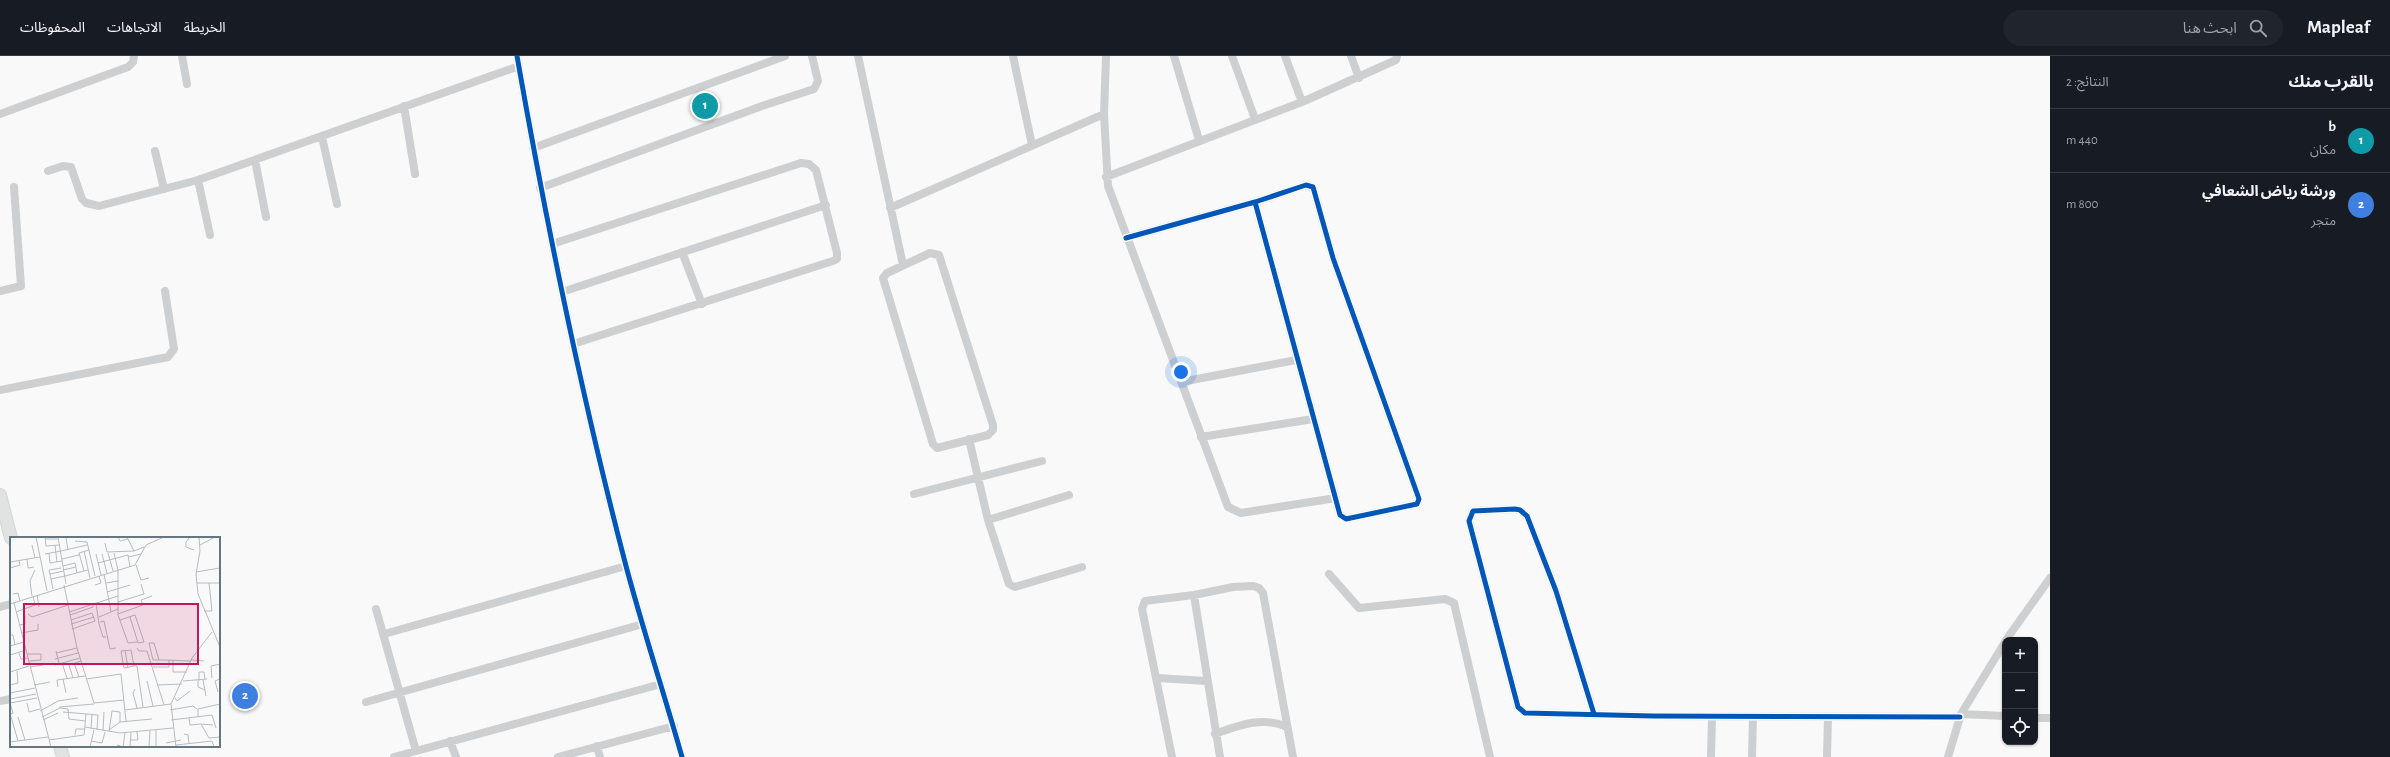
<!DOCTYPE html>
<html lang="ar">
<meta charset="utf-8">
<style>
:root{--surface:#171b24;--page:#20242c;--text:#f1f3f6;--muted:#9ea1a6;--line:#363941;--accent:#7c3aed}
body{margin:0;font-family:"Alegreya Sans","Noto Sans Arabic",sans-serif;background:var(--page);color:var(--text);direction:rtl}
.controls{position:absolute;right:12px;bottom:12px;display:grid;overflow:hidden;border-radius:8px;box-shadow:0 1px 3px #0004}
.controls button{width:36px;height:36px;display:grid;place-items:center;padding:0;border:0;border-bottom:1px solid var(--line);background:var(--surface);color:var(--text);font:20px sans-serif}
.you{position:absolute;left:1181px;top:316px;width:14px;height:14px;margin:-10px;border:3px solid #fff;border-radius:50%;background:#1a73e8;box-shadow:0 0 0 6px #1a73e833}
.badge{display:grid;place-items:center;width:26px;height:26px;border-radius:50%;background:var(--accent);color:#fff;font-size:13px;font-weight:700}
.pin{position:absolute;translate:-50% -50%;border:2px solid #fff;box-shadow:0 1px 4px #0006}
.list{margin:0;padding:0;list-style:none}
h2{display:flex;justify-content:space-between;align-items:center;height:52px;margin:0;padding:0 16px;font-size:17px}
h2 small{font-size:13px;font-weight:400;color:var(--muted)}
.list li{display:grid;grid-template-columns:26px 1fr auto;gap:12px;align-items:center;box-sizing:border-box;height:64px;padding:0 16px;border-top:1px solid var(--line)}
.list b{display:block;font-size:15px;white-space:nowrap}
.list p{margin:0;font-size:13px;white-space:nowrap;color:var(--muted)}
.list em{font-size:13px;font-style:normal;color:var(--muted)}
.icon{flex:none;width:22px;height:22px;fill:none;stroke:currentColor;stroke-width:2;stroke-linecap:round;stroke-linejoin:round}
.map{position:relative;flex:none;width:2050px;height:701px;overflow:hidden;direction:ltr}
header{display:flex;align-items:center;gap:24px;box-sizing:border-box;height:56px;padding:0 20px;background:var(--surface);border-bottom:1px solid var(--line)}
header strong{font-size:19px}
nav{display:flex;gap:22px;margin-inline-start:auto;font-size:14px}
.search{width:280px;height:36px;background:var(--page);display:flex;align-items:center;gap:10px;box-sizing:border-box;padding:0 14px;border-radius:22px;color:var(--muted);font-size:15px}
main{display:flex}
aside{flex:1;background:var(--surface)}
.map>svg:first-child{display:block}
.lines{fill:none;stroke-linecap:round;stroke-linejoin:round}
.secondary-casing{stroke:#d5d6d7;stroke-width:14}
.street{stroke:#cecfd0;stroke-width:8}
.secondary{stroke:#e1e2e2;stroke-width:12}
.cycleway-casing{stroke:#fff;stroke-width:8}
.cycleway{stroke:#0057b8;stroke-width:5}
.inset-road{fill:none;stroke:#b5bdc3;stroke-width:1}
.view{fill:#c2185b;fill-opacity:0.15;stroke:#c2185b;stroke-width:2}
.inset-edge{fill:none;stroke:#657683;stroke-width:2}
</style>
<header>
<strong>Mapleaf</strong>
<div class="search"><svg class="icon" aria-label="search" viewBox="0 0 24 24"><circle cx="10" cy="10" r="6"/><path d="M15 15l6 6"/></svg>ابحث هنا</div>
<nav><a>الخريطة</a><a>الاتجاهات</a><a>المحفوظات</a></nav>
</header>
<main>
<aside>
<h2>بالقرب منك<small>النتائج: 2</small></h2>
<ul class="list">
<li><span class="badge" style="background:#0f9aa8">1</span><div><b>b</b><p>مكان</p></div><em>440 m</em></li>
<li><span class="badge" style="background:#3f7fe0">2</span><div><b>ورشة رياض الشعافي</b><p>متجر</p></div><em>800 m</em></li>
</ul>
</aside>
<div class="map">
<svg width="2050" height="701" viewBox="0 0 2050 701">
<rect width="100%" height="100%" fill="#f9f9f9"/>
<g class="lines">
<g class="secondary-casing">
<path id="secondary" d="M 0,439 L 11,482
M 60,690 L 63,701"/>
</g>
<path class="street" d="M 182,0 L 187,28
M 517,0 C 547,171 582,342 626,510 C 643,574 664,637 682,701
M 858,0 L 903,209
M 1013,0 L 1032,89
M 1106,0 L 1104,58 L 1108,130 L 1228,451 L 1241,457 L 1336,442
M 1174,0 L 1199,84
M 1232,0 L 1255,63
M 1285,0 L 1302,46
M 1351,0 L 1359,22
M 404,50 L 415,118
M 0,58 L 128,11 L 133,6 L 134,0
M 322,81 L 337,148
M 533,92 L 785,0
M 155,95 L 164,133
M 255,104 L 266,161
M 48,115 L 63,110 L 71,111 L 82,143 L 86,147 L 99,150 L 198,124 L 519,10
M 1106,121 L 1302,46 L 1396,4 L 1397,0
M 198,124 L 210,179
M 540,132 L 762,50 L 814,33 L 818,25 L 812,0
M 890,152 L 1104,58
M 1126,182 L 1255,146 L 1306,129 L 1313,131 L 1333,202 L 1419,443 L 1417,448 L 1346,463 L 1340,459 L 1255,146
M 552,188 L 801,107 L 809,108 L 816,114 L 837,197 L 837,203 L 833,205 L 573,288
M 682,196 L 702,248
M 930,197 L 939,199 L 993,369 L 993,374 L 988,379 L 937,392 L 933,388 L 883,222 L 887,217 Z
M 0,235 L 21,230 L 14,131
M 562,236 L 826,149
M 1181,326 L 1296,304
M 0,334 L 168,301 L 174,293 L 165,235
M 1201,381 L 1313,363
M 969,383 L 988,464 L 1009,528 L 1015,531 L 1082,511
M 914,438 L 1042,405
M 988,464 L 1069,439
M 1329,518 L 1359,552 L 1445,543 L 1454,547 L 1490,701
M 1194,539 L 1220,701
M 0,551 L 11,548
M 376,553 L 416,695
M 384,578 L 626,510
M 2006,584 L 2050,522
M 1157,622 L 1207,625
M 0,645 L 11,643
M 366,646 L 643,568
M 1594,658 L 1556,535 L 1527,460 L 1520,454 L 1515,453 L 1473,455 L 1469,465 L 1518,651 L 1525,657 L 1653,660 L 1960,661
M 1961,658 L 2005,660
M 2035,662 L 2050,662
M 1215,678 C 1239,669 1263,660 1287,671
M 450,685 L 456,701
M 597,690 L 600,701
M 394,701 L 661,628
M 558,701 L 674,670
M 1172,701 L 1142,553 L 1145,545 L 1194,539 L 1233,531 L 1253,530 L 1259,532 L 1263,537 L 1293,701
M 1711,701 L 1712,660
M 1752,701 L 1753,661
M 1827,701 L 1828,661
M 1948,701 L 1961,658 L 2005,586"/>
<use href="#secondary" class="secondary"/>
<g class="cycleway-casing">
<path id="cycleway" d="M 517,0 C 547,171 582,342 626,510 C 643,574 664,637 682,701
M 1126,182 L 1255,146 L 1306,129 L 1313,131 L 1333,202 L 1419,443 L 1417,448 L 1346,463 L 1340,459 L 1255,146
M 1594,658 L 1556,535 L 1527,460 L 1520,454 L 1515,453 L 1473,455 L 1469,465 L 1518,651 L 1525,657 L 1653,660 L 1960,661"/>
</g>
<use href="#cycleway" class="cycleway"/>
</g>
<g transform="translate(10 481)">
<rect width="210" height="210" fill="#f9f9f9"/>
<path class="inset-road" d="M 26,0 L 37,54M 35,0 L 36,9 L 50,8M 48,0 L 56,47M 108,0 L 110,4 L 118,2M 117,0 L 124,14M 180,0 L 176,5 L 176,10 L 184,13M 189,0 L 190,14 L 186,37 L 188,57 L 210,110M 56,1 L 58,13M 35,2 L 48,2M 65,4 L 77,5 L 85,39M 95,6 L 97,15 L 124,14 L 134,10M 22,8 L 25,21M 45,8 L 47,25M 190,8 L 205,0M 51,14 L 77,8M 74,14 L 80,41M 39,16 L 40,26 L 52,24M 98,16 L 103,34M 104,16 L 108,33 L 108,78 L 118,106 L 127,105M 35,17 L 51,14M 86,17 L 91,38M 92,17 L 97,36M 118,20 L 131,17M 17,22 L 18,31 L 24,30M 52,22 L 69,18M 0,25 L 30,20M 88,26 L 118,18 L 120,30M 126,28 L 131,43 L 139,41M 53,29 L 65,26 L 67,36M 0,31 L 10,28 L 9,24M 53,33 L 66,30M 74,34 L 69,16 L 79,13M 186,35 L 210,31M 40,37 L 54,34M 94,37 L 101,75M 55,39 L 78,33M 41,42 L 39,33 L 51,31M 96,46 L 108,44M 187,46 L 210,46M 54,48 L 67,111 L 84,166 L 114,163M 85,48 L 91,46 L 89,39M 43,52 L 41,42 L 55,39M 97,55 L 120,48M 3,57 L 8,56 L 10,64M 27,58 L 29,70M 22,59 L 20,44 L 25,33M 108,65 L 134,57 L 131,47M 4,66 L 41,210M 86,66 L 89,87 L 93,100 L 96,100M 0,67 L 125,28 L 136,8 L 154,0M 194,74 L 202,74 L 199,46M 6,75 L 25,68 L 23,59M 59,75 L 108,59M 18,77 L 22,80 L 58,68M 108,77 L 133,68 L 131,63 L 142,59M 60,78 L 83,70 L 83,66M 89,80 L 108,72M 61,83 L 82,76 L 85,84 L 62,92M 110,83 L 125,78 L 134,105 L 128,106 L 120,80M 90,85 L 94,84 L 100,112 L 106,111M 61,87 L 84,80M 9,88 L 15,87 L 15,78M 11,96 L 28,93 L 28,87M 0,98 L 3,98 L 5,108M 0,109 L 14,105M 127,111 L 129,114 L 137,114 L 154,168M 115,113 L 118,131M 46,114 L 49,126M 9,116 L 11,122 L 18,121M 46,116 L 67,111M 17,117 L 31,117 L 31,123 L 18,124M 0,118 L 16,113M 45,122 L 68,116M 149,123 L 144,106 L 139,106 L 143,123 L 154,123 L 181,124M 163,123 L 163,135 L 177,135M 181,123 L 194,124M 52,126 L 57,141M 64,126 L 69,140M 45,128 L 70,121M 124,129 L 114,131 L 111,114 L 121,113 L 124,129 L 127,129 L 133,170M 20,130 L 33,128M 143,130 L 159,130 L 159,123M 0,135 L 19,129M 63,141 L 59,128 L 71,124M 202,141 L 201,129 L 210,127M 53,142 L 56,156M 76,142 L 111,137 L 116,184M 193,143 L 196,159M 137,144 L 143,169M 173,144 L 197,142M 188,144 L 188,150 L 195,153M 189,144 L 189,135 L 194,135 L 195,142M 0,148 L 8,146 L 7,134M 24,148 L 40,145M 147,148 L 172,147M 48,150 L 47,143 L 75,139M 125,152 L 123,156 L 127,171M 208,155 L 205,144 L 210,142M 0,156 L 25,151M 165,161 L 167,164 L 180,154M 0,162 L 26,157M 0,166 L 27,161M 17,166 L 19,175 L 30,172M 49,170 L 84,167M 115,173 L 161,167M 160,173 L 183,169 L 187,172M 30,174 L 48,164 L 68,161M 53,175 L 88,178 L 87,193M 0,177 L 3,176 L 0,166M 1,180 L 8,204M 8,180 L 15,203M 32,180 L 50,171 L 58,172 L 59,182 L 75,184M 188,180 L 188,172 L 210,167M 179,181 L 180,188 L 191,187 L 199,201 L 210,200M 33,183 L 48,176M 161,183 L 202,178 L 206,191M 191,187 L 203,188M 75,190 L 110,196 L 163,191M 81,192 L 82,178M 99,193 L 110,185M 146,193 L 146,210M 93,194 L 94,175M 99,195 L 102,174 L 110,175 L 110,185 L 142,182M 174,197 L 178,198 L 179,206M 65,198 L 66,192 L 75,192M 39,203 L 74,198 L 76,177M 121,203 L 128,203 L 127,195M 81,204 L 92,206 L 95,195M 0,205 L 38,200M 156,206 L 171,203M 107,208 L 113,210 L 115,196M 166,208 L 202,204 L 204,210M 80,210 L 84,193M 120,210 L 121,195M 139,210 L 140,194M 166,210 L 161,167 L 182,121 L 202,95"/>
<path class="view" d="M 14,67 L 188,67 L 188,127 L 14,127 Z"/>
<rect width="210" height="210" class="inset-edge"/>
</g>
</svg>
<div class="controls">
<button>+</button>
<button>−</button>
<button><svg class="icon" aria-label="locate" viewBox="0 0 24 24"><circle cx="12" cy="12" r="6"/><path d="M12 2v4M12 18v4M2 12h4M18 12h4"/></svg></button>
</div>
<div class="you"></div>
<div class="pin badge" style="left:705px;top:50px;background:#0f9aa8">1</div>
<div class="pin badge" style="left:245px;top:640px;background:#3f7fe0">2</div>
</div>
</main>
